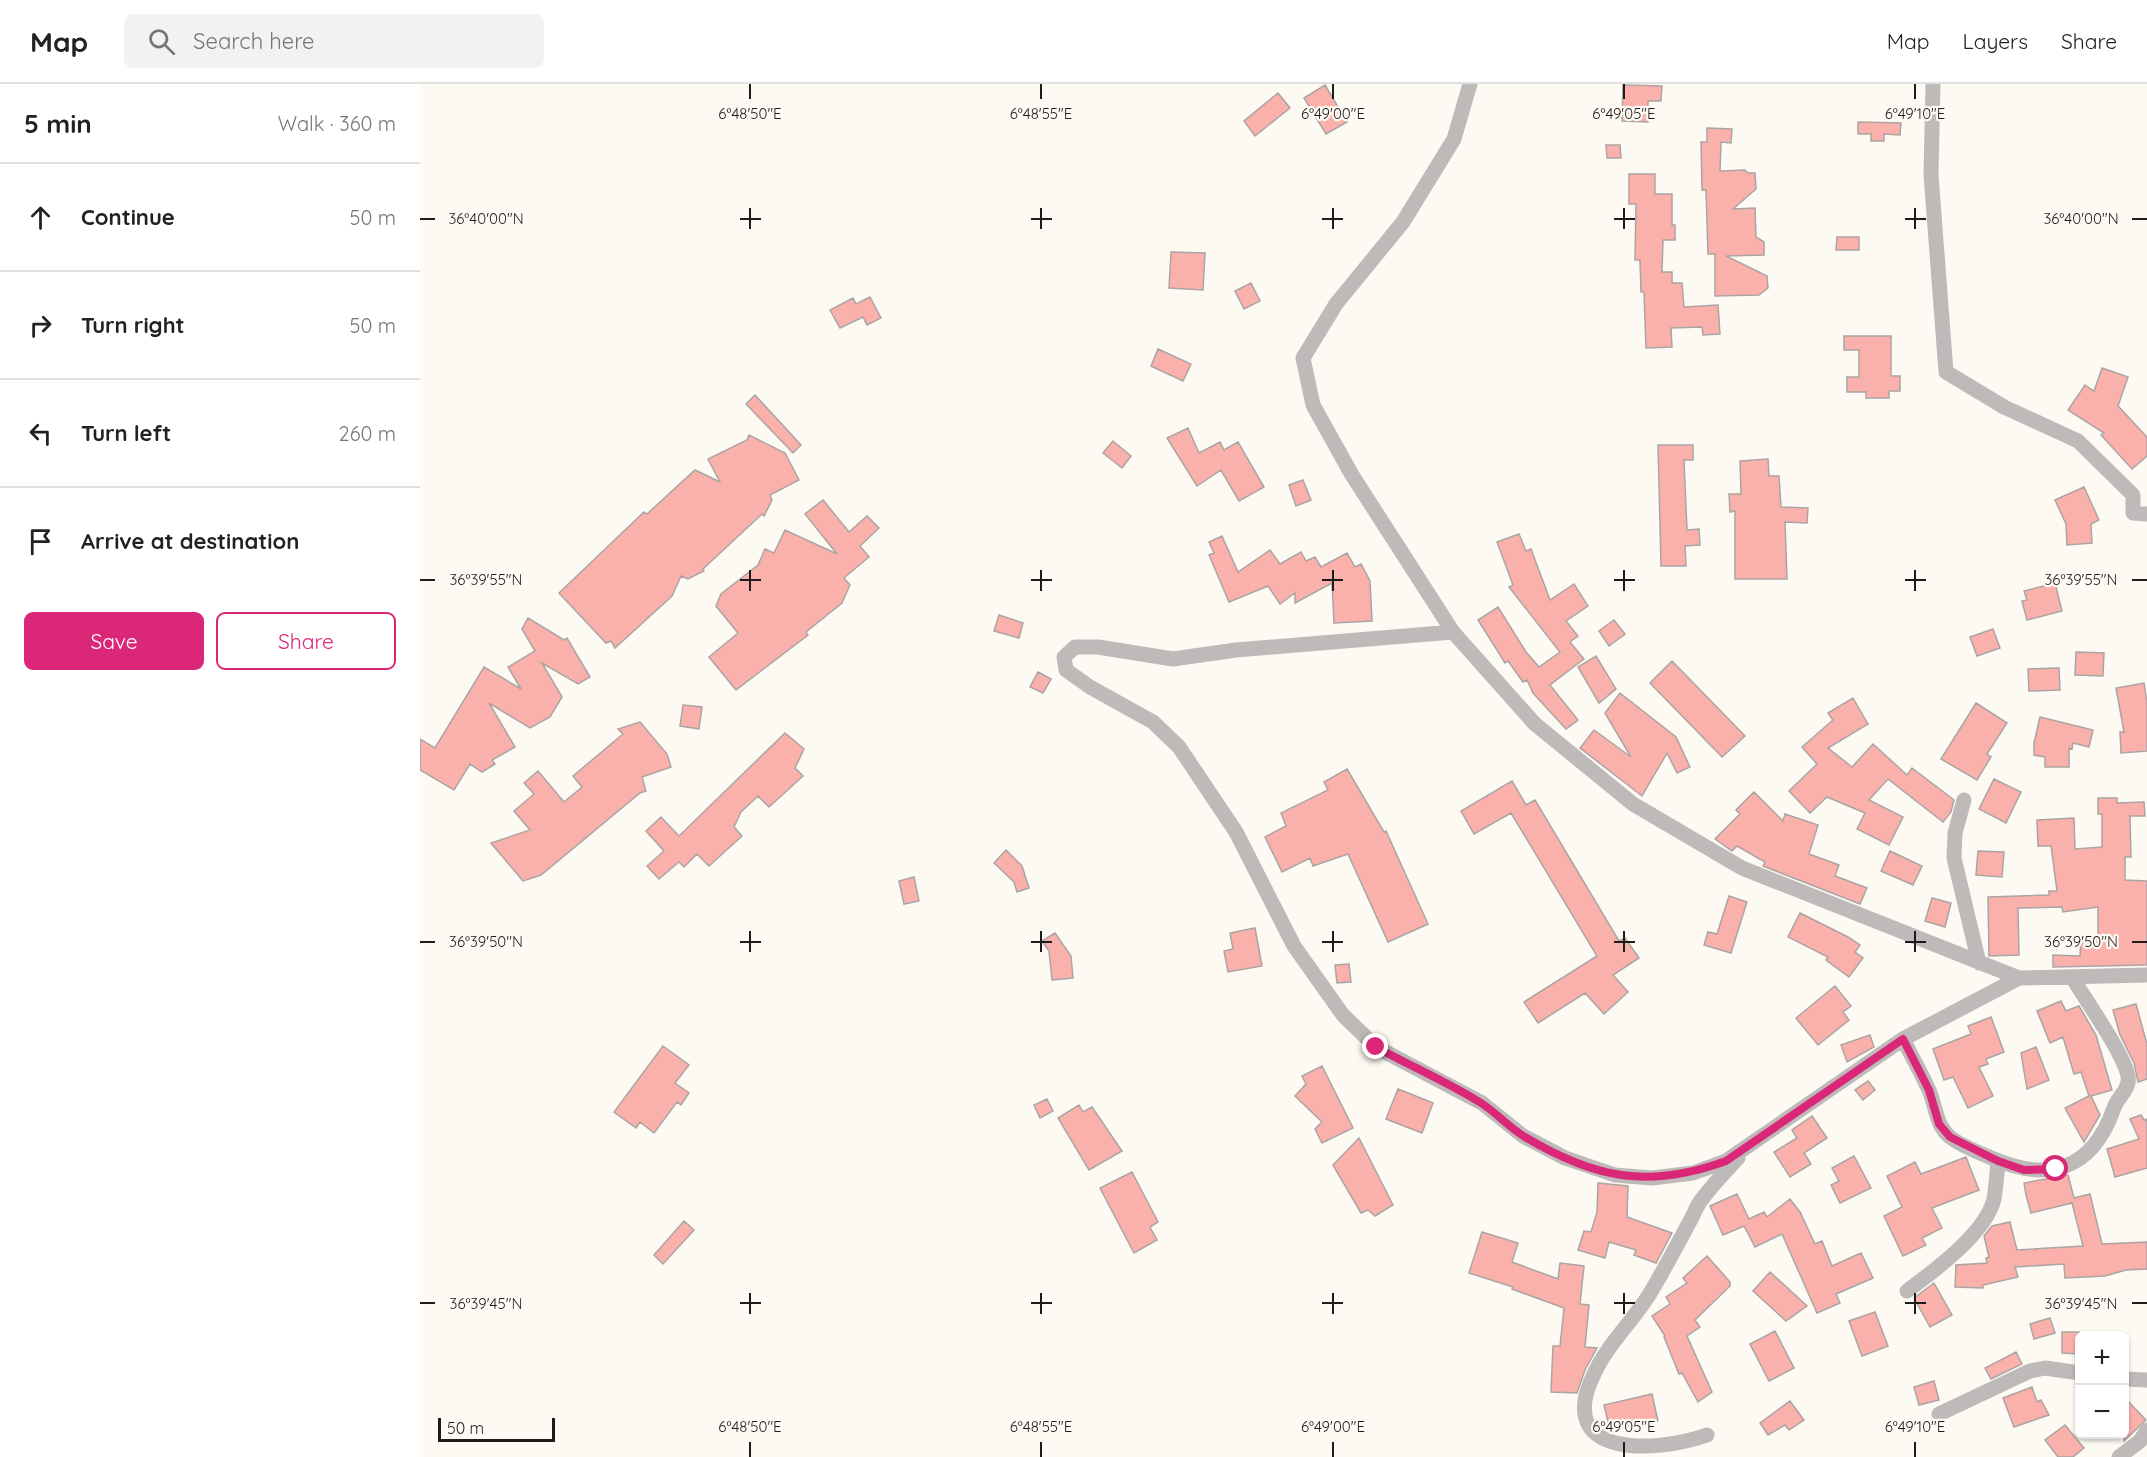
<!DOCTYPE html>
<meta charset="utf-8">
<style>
:root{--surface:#fff;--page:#f2f2f2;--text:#222;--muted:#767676;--line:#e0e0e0;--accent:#db2777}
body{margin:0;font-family:Quicksand,sans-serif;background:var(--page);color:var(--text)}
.controls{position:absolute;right:18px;bottom:18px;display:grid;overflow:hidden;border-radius:9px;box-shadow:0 2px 4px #0004}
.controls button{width:54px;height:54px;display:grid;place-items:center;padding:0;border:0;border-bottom:2px solid var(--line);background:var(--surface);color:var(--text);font:30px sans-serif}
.scale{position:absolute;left:18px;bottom:15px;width:117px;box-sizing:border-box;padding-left:6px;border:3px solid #1d1c1a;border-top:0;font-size:16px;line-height:21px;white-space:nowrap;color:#1d1c1a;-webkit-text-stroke:4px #fdfaf3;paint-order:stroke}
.stop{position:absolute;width:18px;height:18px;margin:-14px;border:4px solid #db2777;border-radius:50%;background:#fff}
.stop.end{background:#db2777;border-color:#fff;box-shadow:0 2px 6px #0008}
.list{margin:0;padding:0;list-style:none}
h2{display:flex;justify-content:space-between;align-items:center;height:78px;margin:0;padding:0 24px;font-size:26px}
h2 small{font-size:20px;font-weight:400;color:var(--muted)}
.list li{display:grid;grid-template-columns:39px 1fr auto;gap:18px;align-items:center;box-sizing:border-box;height:108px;padding:0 24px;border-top:2px solid var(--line)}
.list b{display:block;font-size:22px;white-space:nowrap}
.list em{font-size:20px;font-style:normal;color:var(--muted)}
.actions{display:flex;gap:12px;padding:18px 24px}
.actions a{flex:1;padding:14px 0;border:2px solid var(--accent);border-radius:9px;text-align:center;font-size:21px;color:var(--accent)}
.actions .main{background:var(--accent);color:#fff}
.icon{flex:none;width:33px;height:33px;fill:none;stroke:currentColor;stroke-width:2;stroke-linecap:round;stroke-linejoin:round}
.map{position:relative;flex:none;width:1727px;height:1373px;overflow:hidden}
header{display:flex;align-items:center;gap:36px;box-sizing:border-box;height:84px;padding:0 30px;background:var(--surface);border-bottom:2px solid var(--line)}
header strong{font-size:28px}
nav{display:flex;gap:33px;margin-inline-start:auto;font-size:21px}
.search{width:420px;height:54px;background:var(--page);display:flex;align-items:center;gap:15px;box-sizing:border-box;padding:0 21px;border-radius:9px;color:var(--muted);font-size:22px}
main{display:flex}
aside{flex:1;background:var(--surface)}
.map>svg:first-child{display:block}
.building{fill:#fab1ab;stroke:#aca4a3;stroke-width:1.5}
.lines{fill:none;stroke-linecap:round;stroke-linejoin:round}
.minor{stroke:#bdbab9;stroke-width:15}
.route{stroke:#db2777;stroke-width:8}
.ticks{fill:none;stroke:#1d1c1a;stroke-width:2}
.ticks-label{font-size:15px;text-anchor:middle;fill:#1d1c1a;stroke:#fdfaf3;stroke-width:4.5;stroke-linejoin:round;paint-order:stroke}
</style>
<header>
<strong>Map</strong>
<div class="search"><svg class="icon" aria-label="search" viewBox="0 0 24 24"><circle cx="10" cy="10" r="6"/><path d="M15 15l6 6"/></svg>Search here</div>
<nav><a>Map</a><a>Layers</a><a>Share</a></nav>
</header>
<main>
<aside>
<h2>5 min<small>Walk · 360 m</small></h2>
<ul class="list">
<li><svg class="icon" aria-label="ahead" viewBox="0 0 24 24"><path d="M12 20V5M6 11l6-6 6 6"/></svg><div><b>Continue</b></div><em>50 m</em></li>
<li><svg class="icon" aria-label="right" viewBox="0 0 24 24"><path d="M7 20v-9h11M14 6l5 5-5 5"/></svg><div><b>Turn right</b></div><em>50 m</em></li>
<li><svg class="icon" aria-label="left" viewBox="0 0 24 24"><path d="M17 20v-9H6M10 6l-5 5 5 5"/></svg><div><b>Turn left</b></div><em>260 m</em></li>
<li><svg class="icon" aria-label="arrive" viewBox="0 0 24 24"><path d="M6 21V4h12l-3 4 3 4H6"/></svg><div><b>Arrive at destination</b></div></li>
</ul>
<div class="actions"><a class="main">Save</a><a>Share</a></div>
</aside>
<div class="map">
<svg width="1727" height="1373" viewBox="0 0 1727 1373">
<rect width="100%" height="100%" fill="#fdfaf3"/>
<path class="building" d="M 905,1 L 927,38 L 906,50 L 884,14 Z
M 1203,1 L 1242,2 L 1241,17 L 1228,17 L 1228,38 L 1202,37 Z
M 858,9 L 870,24 L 835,52 L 824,37 Z
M 1438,38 L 1481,39 L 1480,51 L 1464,50 L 1464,57 L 1451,57 L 1451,50 L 1438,50 Z
M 1287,44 L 1312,45 L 1311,59 L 1301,58 L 1300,87 L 1325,86 L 1328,89 L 1335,89 L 1336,105 L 1313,125 L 1335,124 L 1336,153 L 1344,158 L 1344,171 L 1306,172 L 1347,192 L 1348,204 L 1339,211 L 1295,212 L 1295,170 L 1288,170 L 1286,106 L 1282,106 L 1281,58 L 1287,58 Z
M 1186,61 L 1200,61 L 1201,74 L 1187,74 Z
M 1209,90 L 1235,90 L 1235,110 L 1252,110 L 1252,141 L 1255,141 L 1255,156 L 1243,156 L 1242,188 L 1252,188 L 1252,199 L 1262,199 L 1264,223 L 1298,221 L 1300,250 L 1283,251 L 1282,243 L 1251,244 L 1252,263 L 1226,264 L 1224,208 L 1221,208 L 1220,176 L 1215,176 L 1216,120 L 1209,120 Z
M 1417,153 L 1439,153 L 1439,166 L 1416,166 Z
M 751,168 L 785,169 L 783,206 L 749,204 Z
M 831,199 L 840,217 L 824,225 L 815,207 Z
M 450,213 L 461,234 L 447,241 L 443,233 L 420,244 L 410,226 L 433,214 L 436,220 Z
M 1424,252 L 1471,252 L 1471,292 L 1480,292 L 1480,307 L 1469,307 L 1469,314 L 1446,314 L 1446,308 L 1427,308 L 1427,293 L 1439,293 L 1439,266 L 1424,266 Z
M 738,265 L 771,280 L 763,297 L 731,282 Z
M 1682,284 L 1708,293 L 1698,322 L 1727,353 L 1727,372 L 1712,385 L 1681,351 L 1684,349 L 1648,326 L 1665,301 L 1674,307 Z
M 335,311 L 381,361 L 373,369 L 326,320 Z
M 768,344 L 779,369 L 800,358 L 804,366 L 818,358 L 844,403 L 819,417 L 801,386 L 777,402 L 747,354 Z
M 329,351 L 365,369 L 379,396 L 350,411 L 352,416 L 344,432 L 342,430 L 283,485 L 284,487 L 268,495 L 261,492 L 252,512 L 195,564 L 191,557 L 186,559 L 139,509 L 224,428 L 227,430 L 275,386 L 300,398 L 288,375 L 327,356 Z
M 693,357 L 711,372 L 702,384 L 683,369 Z
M 1238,361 L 1273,361 L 1273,376 L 1264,376 L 1267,446 L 1279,445 L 1280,461 L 1265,462 L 1266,482 L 1241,482 Z
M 1348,375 L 1349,392 L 1359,392 L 1361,423 L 1388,424 L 1387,439 L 1365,438 L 1367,495 L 1315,495 L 1315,427 L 1310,428 L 1309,410 L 1321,410 L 1320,377 Z
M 883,396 L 891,416 L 876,422 L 869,401 Z
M 1664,403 L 1679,436 L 1671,440 L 1672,459 L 1647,461 L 1646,440 L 1635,416 Z
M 403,416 L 429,448 L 447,432 L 459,444 L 440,462 L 449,473 L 424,494 L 430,501 L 422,519 L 386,548 L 388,551 L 316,606 L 289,573 L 318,549 L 296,522 L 301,510 L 338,481 L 345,465 L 354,469 L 365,446 L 417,470 L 385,430 Z
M 1099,450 L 1106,467 L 1111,465 L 1130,516 L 1154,500 L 1168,522 L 1146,537 L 1158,552 L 1150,558 L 1164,575 L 1130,601 L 1158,636 L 1146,645 L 1113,609 L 1107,596 L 1103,598 L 1088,577 L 1085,579 L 1058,536 L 1078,523 L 1106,568 L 1119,583 L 1140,568 L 1089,503 L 1093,501 L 1077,458 Z
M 802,452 L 818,488 L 850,466 L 860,480 L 881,468 L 886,477 L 895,473 L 901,483 L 927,469 L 935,483 L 941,480 L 950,497 L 952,537 L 914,539 L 912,499 L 875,519 L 875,509 L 860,520 L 848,502 L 809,518 L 789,471 L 794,469 L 789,458 Z
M 1635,499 L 1642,527 L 1607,536 L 1602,517 L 1607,516 L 1604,507 Z
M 579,531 L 603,539 L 599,554 L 574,547 Z
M 108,534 L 144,556 L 147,554 L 170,593 L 158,600 L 122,579 L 142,613 L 130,633 L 110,644 L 69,619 L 95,663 L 72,676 L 75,680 L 62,688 L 50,680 L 34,706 L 0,686 L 0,655 L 15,664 L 64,583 L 101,605 L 88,583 L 115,567 L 102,545 Z
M 1194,536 L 1205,550 L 1189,562 L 1179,547 Z
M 1573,545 L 1580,564 L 1557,572 L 1550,553 Z
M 1656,568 L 1684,569 L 1683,592 L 1655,591 Z
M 1176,572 L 1196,605 L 1179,619 L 1158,583 Z
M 1252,577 L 1325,652 L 1302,673 L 1230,599 Z
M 1639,584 L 1640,606 L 1609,607 L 1608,585 Z
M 618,588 L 631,595 L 623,609 L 610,603 Z
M 1724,599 L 1727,618 L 1727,667 L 1701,669 L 1700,648 L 1704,648 L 1696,604 Z
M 1200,609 L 1256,653 L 1270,683 L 1257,689 L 1247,669 L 1222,712 L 1160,664 L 1174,646 L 1211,673 L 1185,629 Z
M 1433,614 L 1448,640 L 1408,664 L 1432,683 L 1453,660 L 1487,691 L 1492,684 L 1534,716 L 1531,728 L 1523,738 L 1468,695 L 1449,716 L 1483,733 L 1469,761 L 1437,745 L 1445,729 L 1407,713 L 1390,729 L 1369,707 L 1397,680 L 1382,663 L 1413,636 L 1408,629 Z
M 1556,619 L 1587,639 L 1567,670 L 1571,673 L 1557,696 L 1521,675 Z
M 263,621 L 282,623 L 279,645 L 260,642 Z
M 1620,633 L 1673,646 L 1669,663 L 1653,659 L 1652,665 L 1649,664 L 1649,683 L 1625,683 L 1625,673 L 1614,671 L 1614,659 Z
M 220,638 L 247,670 L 251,683 L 222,693 L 226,707 L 220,709 L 121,791 L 103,797 L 71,759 L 110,746 L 94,727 L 114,710 L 104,699 L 118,687 L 144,718 L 162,703 L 153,692 L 203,650 L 198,645 Z
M 365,649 L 384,665 L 375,684 L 383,692 L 349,723 L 338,712 L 321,728 L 314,743 L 322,752 L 289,782 L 277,770 L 264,783 L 259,778 L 239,795 L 227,782 L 244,767 L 226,747 L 241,733 L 259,752 Z
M 927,685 L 964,748 L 966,747 L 1008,840 L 968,858 L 928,770 L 893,782 L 890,774 L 862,788 L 845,753 L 866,742 L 861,729 L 908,706 L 904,698 Z
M 1574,695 L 1601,708 L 1586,739 L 1559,725 Z
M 1092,697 L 1106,721 L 1115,716 L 1199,857 L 1205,854 L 1219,874 L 1193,891 L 1208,908 L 1184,930 L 1165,909 L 1118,939 L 1104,918 L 1177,872 L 1091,729 L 1054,750 L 1041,727 Z
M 1334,708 L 1363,737 L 1365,730 L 1398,741 L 1389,770 L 1419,781 L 1415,792 L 1447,804 L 1440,820 L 1343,782 L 1345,778 L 1317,762 L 1312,767 L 1295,755 L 1320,730 L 1316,726 Z
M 1678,714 L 1697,714 L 1697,719 L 1724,718 L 1725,732 L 1710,732 L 1711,773 L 1705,773 L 1705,796 L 1727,797 L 1727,881 L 1633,883 L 1633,871 L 1660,872 L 1661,853 L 1678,854 L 1678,823 L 1643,828 L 1642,823 L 1598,824 L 1599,871 L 1569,872 L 1568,813 L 1629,811 L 1629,807 L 1637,807 L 1631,762 L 1618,762 L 1617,736 L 1654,734 L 1655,765 L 1682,763 L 1682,730 L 1678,730 Z
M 586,766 L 602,782 L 609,804 L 597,808 L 594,798 L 574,779 Z
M 1470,767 L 1502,782 L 1493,801 L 1461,787 Z
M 1558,767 L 1584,768 L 1582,793 L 1556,791 Z
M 494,793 L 499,817 L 484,820 L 479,797 Z
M 1309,812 L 1327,818 L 1311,869 L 1284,861 L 1288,848 L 1297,850 Z
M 1512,814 L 1531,819 L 1525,843 L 1505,837 Z
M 1380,829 L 1428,853 L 1440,861 L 1435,868 L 1443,874 L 1429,893 L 1406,876 L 1408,873 L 1368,853 Z
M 835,844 L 842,882 L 808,888 L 804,867 L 813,865 L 810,849 Z
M 635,849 L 651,872 L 653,894 L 632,896 L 629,867 L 622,857 Z
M 929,880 L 931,898 L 917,899 L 915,881 Z
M 1415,902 L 1431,922 L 1423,928 L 1429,936 L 1398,961 L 1376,934 Z
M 1641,917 L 1646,927 L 1659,922 L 1666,934 L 1676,951 L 1692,1006 L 1671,1012 L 1680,1031 L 1664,1058 L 1645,1024 L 1669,1012 L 1661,988 L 1654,990 L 1643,953 L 1630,959 L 1617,927 Z
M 1716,920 L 1727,960 L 1727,995 L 1718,998 L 1714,979 L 1700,951 L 1693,926 Z
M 1571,933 L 1584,968 L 1566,975 L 1568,980 L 1559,983 L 1573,1012 L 1548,1024 L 1533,993 L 1524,996 L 1513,965 L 1551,950 L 1548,942 Z
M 1450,951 L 1454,963 L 1427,978 L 1421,961 Z
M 243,962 L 269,981 L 255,999 L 269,1009 L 261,1021 L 257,1018 L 234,1049 L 220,1038 L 216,1044 L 194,1028 Z
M 1616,963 L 1629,996 L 1607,1005 L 1601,969 Z
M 902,982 L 933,1044 L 902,1059 L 895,1045 L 902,1038 L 875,1012 L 886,1000 L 882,992 Z
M 1448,997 L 1455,1006 L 1443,1016 L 1435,1006 Z
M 978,1005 L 1013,1019 L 1002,1049 L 966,1035 Z
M 627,1015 L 633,1027 L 620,1034 L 614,1021 Z
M 659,1021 L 663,1028 L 672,1023 L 702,1067 L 669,1086 L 638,1034 Z
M 1721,1031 L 1724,1036 L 1727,1035 L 1727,1084 L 1695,1093 L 1687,1065 L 1719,1055 L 1710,1035 Z
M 1392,1032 L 1407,1054 L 1384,1069 L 1391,1080 L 1370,1093 L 1354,1068 L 1377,1054 L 1372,1046 Z
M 939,1054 L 973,1121 L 955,1132 L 948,1126 L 941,1129 L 913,1081 Z
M 1434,1072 L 1451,1104 L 1420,1119 L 1411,1101 L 1419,1097 L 1412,1084 Z
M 1546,1073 L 1559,1106 L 1512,1124 L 1522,1144 L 1502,1154 L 1506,1161 L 1483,1172 L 1464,1132 L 1482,1123 L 1467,1092 L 1495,1078 L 1501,1090 Z
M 712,1088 L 738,1138 L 730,1143 L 737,1156 L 714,1169 L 680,1104 Z
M 1648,1091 L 1654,1114 L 1670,1110 L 1682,1160 L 1727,1158 L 1727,1185 L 1706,1186 L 1685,1192 L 1645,1194 L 1644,1180 L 1595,1183 L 1598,1193 L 1563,1201 L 1563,1204 L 1535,1203 L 1536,1181 L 1567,1179 L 1566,1174 L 1569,1173 L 1564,1152 L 1572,1142 L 1590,1138 L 1597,1166 L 1663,1162 L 1652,1119 L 1611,1129 L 1606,1111 L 1604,1099 Z
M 1178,1099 L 1208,1102 L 1207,1133 L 1252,1149 L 1236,1179 L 1214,1171 L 1216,1166 L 1189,1158 L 1185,1174 L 1158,1166 L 1164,1147 L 1171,1148 L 1177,1128 Z
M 1317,1110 L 1329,1135 L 1344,1128 L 1347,1133 L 1370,1115 L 1380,1128 L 1395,1160 L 1402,1157 L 1412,1182 L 1441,1169 L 1453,1194 L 1416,1210 L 1420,1219 L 1397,1229 L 1362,1150 L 1335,1163 L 1324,1142 L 1303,1151 L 1290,1122 Z
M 264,1137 L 274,1146 L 243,1180 L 234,1171 Z
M 1062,1148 L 1098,1159 L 1092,1178 L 1138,1195 L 1140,1179 L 1164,1182 L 1160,1220 L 1169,1221 L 1165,1263 L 1177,1264 L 1165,1286 L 1157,1309 L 1131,1308 L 1133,1262 L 1140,1262 L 1144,1224 L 1092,1205 L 1093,1203 L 1049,1189 Z
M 1287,1172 L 1310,1198 L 1310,1202 L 1275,1236 L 1280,1243 L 1267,1252 L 1292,1308 L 1278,1318 L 1262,1289 L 1259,1290 L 1244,1253 L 1245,1252 L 1232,1232 L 1250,1220 L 1246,1213 L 1267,1199 L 1263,1194 Z
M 1350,1188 L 1387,1222 L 1366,1237 L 1333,1207 Z
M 1514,1199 L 1532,1231 L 1510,1243 L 1494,1214 Z
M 1455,1228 L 1468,1262 L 1442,1272 L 1429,1237 Z
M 1630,1234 L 1635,1249 L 1614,1255 L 1610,1240 Z
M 1355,1247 L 1374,1284 L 1349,1297 L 1330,1260 Z
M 1642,1248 L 1659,1248 L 1659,1270 L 1642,1269 Z
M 1596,1268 L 1602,1280 L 1571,1295 L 1565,1284 Z
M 1514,1297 L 1519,1316 L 1499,1321 L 1494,1303 Z
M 1612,1303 L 1617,1318 L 1621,1316 L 1629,1331 L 1594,1343 L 1583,1314 Z
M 1232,1310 L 1238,1337 L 1190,1346 L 1184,1321 Z
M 1704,1313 L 1726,1336 L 1704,1357 Z
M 1370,1317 L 1384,1336 L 1369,1346 L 1365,1341 L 1348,1351 L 1340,1339 Z
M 1645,1341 L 1664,1364 L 1653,1373 L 1638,1373 L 1625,1356 Z"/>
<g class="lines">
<path class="minor" d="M 1050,0 L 1034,55 L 983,138 L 916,220 L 883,274 L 893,321 L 932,391 L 1033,548 L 1115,640 L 1213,720 L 1322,784 L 1599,894 L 1727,891
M 1513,0 L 1511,91 L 1526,288 L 1584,323 L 1658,357 L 1713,411 L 1713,429 L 1727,430
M 1033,548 L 816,566 L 753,575 L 678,563 L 655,563 L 644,573 L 646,586 L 670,603 L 733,638 L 759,663 L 816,748 L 874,862 L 923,931 L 956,963 L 1062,1019 L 1103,1052 L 1145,1074 L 1195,1091 L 1232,1094 L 1273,1089 L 1306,1077 L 1483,955 L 1599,894
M 1544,716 L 1535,749 L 1534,774 L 1559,879
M 1483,955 C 1491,971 1500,987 1508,1004 C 1516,1020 1515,1041 1530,1053 C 1540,1061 1555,1067 1567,1072 C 1626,1099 1671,1089 1694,1024 C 1697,1014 1711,1004 1708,992 C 1703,968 1666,917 1652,893
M 1487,1207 C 1514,1187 1566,1149 1574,1115 C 1576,1103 1577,1089 1578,1077
M 1704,1295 L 1727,1296
M 1519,1330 L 1610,1287 L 1625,1284 L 1660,1289
M 1287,1351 C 1233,1370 1133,1373 1174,1290 C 1187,1261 1212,1238 1229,1211 C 1243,1188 1256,1163 1269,1139 C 1274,1131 1276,1122 1282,1115 C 1293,1100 1306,1087 1318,1074
M 1699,1373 L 1720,1357 L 1727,1346"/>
</g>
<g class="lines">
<path class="route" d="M 956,963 C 990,982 1028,998 1061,1019 C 1077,1029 1089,1044 1105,1053 C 1175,1095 1229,1105 1306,1077 L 1483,955 L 1509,1006 L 1519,1040 L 1530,1053 L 1578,1077 L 1604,1086 L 1636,1085"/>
</g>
<path class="ticks" d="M 330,0 L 330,15M 621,0 L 621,15M 913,0 L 913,15M 1204,0 L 1204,15M 1495,0 L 1495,15M 330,124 L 330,145M 621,124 L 621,145M 913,124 L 913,145M 1204,124 L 1204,145M 1495,124 L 1495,145M 0,135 L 15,135M 320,135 L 341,135M 611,135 L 632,135M 902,135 L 923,135M 1194,135 L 1215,135M 1485,135 L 1506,135M 1712,135 L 1727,135M 330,486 L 330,507M 621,486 L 621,507M 913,486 L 913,507M 1204,486 L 1204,507M 1495,486 L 1495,507M 0,496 L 15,496M 320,496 L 341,496M 611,496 L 632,496M 902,496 L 923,496M 1194,496 L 1215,496M 1485,496 L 1506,496M 1712,496 L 1727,496M 330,847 L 330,868M 621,847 L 621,868M 913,847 L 913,868M 1204,847 L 1204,868M 1495,847 L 1495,868M 0,858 L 15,858M 320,858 L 341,858M 611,858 L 632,858M 902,858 L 923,858M 1194,858 L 1215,858M 1485,858 L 1506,858M 1712,858 L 1727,858M 330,1209 L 330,1230M 621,1209 L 621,1230M 913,1209 L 913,1230M 1204,1209 L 1204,1230M 1495,1209 L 1495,1230M 0,1219 L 15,1219M 320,1219 L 341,1219M 611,1219 L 632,1219M 902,1219 L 923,1219M 1194,1219 L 1215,1219M 1485,1219 L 1506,1219M 1712,1219 L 1727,1219M 330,1358 L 330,1373M 621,1358 L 621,1373M 913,1358 L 913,1373M 1204,1358 L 1204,1373M 1495,1358 L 1495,1373"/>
<g class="ticks-label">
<text x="330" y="35">6°48'50"E</text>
<text x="621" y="35">6°48'55"E</text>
<text x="913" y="35">6°49'00"E</text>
<text x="1204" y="35">6°49'05"E</text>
<text x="1495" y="35">6°49'10"E</text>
<text x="66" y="140">36°40'00"N</text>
<text x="1661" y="140">36°40'00"N</text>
<text x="66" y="501">36°39'55"N</text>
<text x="1661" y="501">36°39'55"N</text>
<text x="66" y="863">36°39'50"N</text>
<text x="1661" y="863">36°39'50"N</text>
<text x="66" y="1225">36°39'45"N</text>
<text x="1661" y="1225">36°39'45"N</text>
<text x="330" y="1348">6°48'50"E</text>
<text x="621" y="1348">6°48'55"E</text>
<text x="913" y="1348">6°49'00"E</text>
<text x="1204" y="1348">6°49'05"E</text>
<text x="1495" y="1348">6°49'10"E</text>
</g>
</svg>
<div class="controls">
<button>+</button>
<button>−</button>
</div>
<div class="scale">50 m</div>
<div class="stop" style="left:1636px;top:1085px"></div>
<div class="stop end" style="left:956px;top:963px"></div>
</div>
</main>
